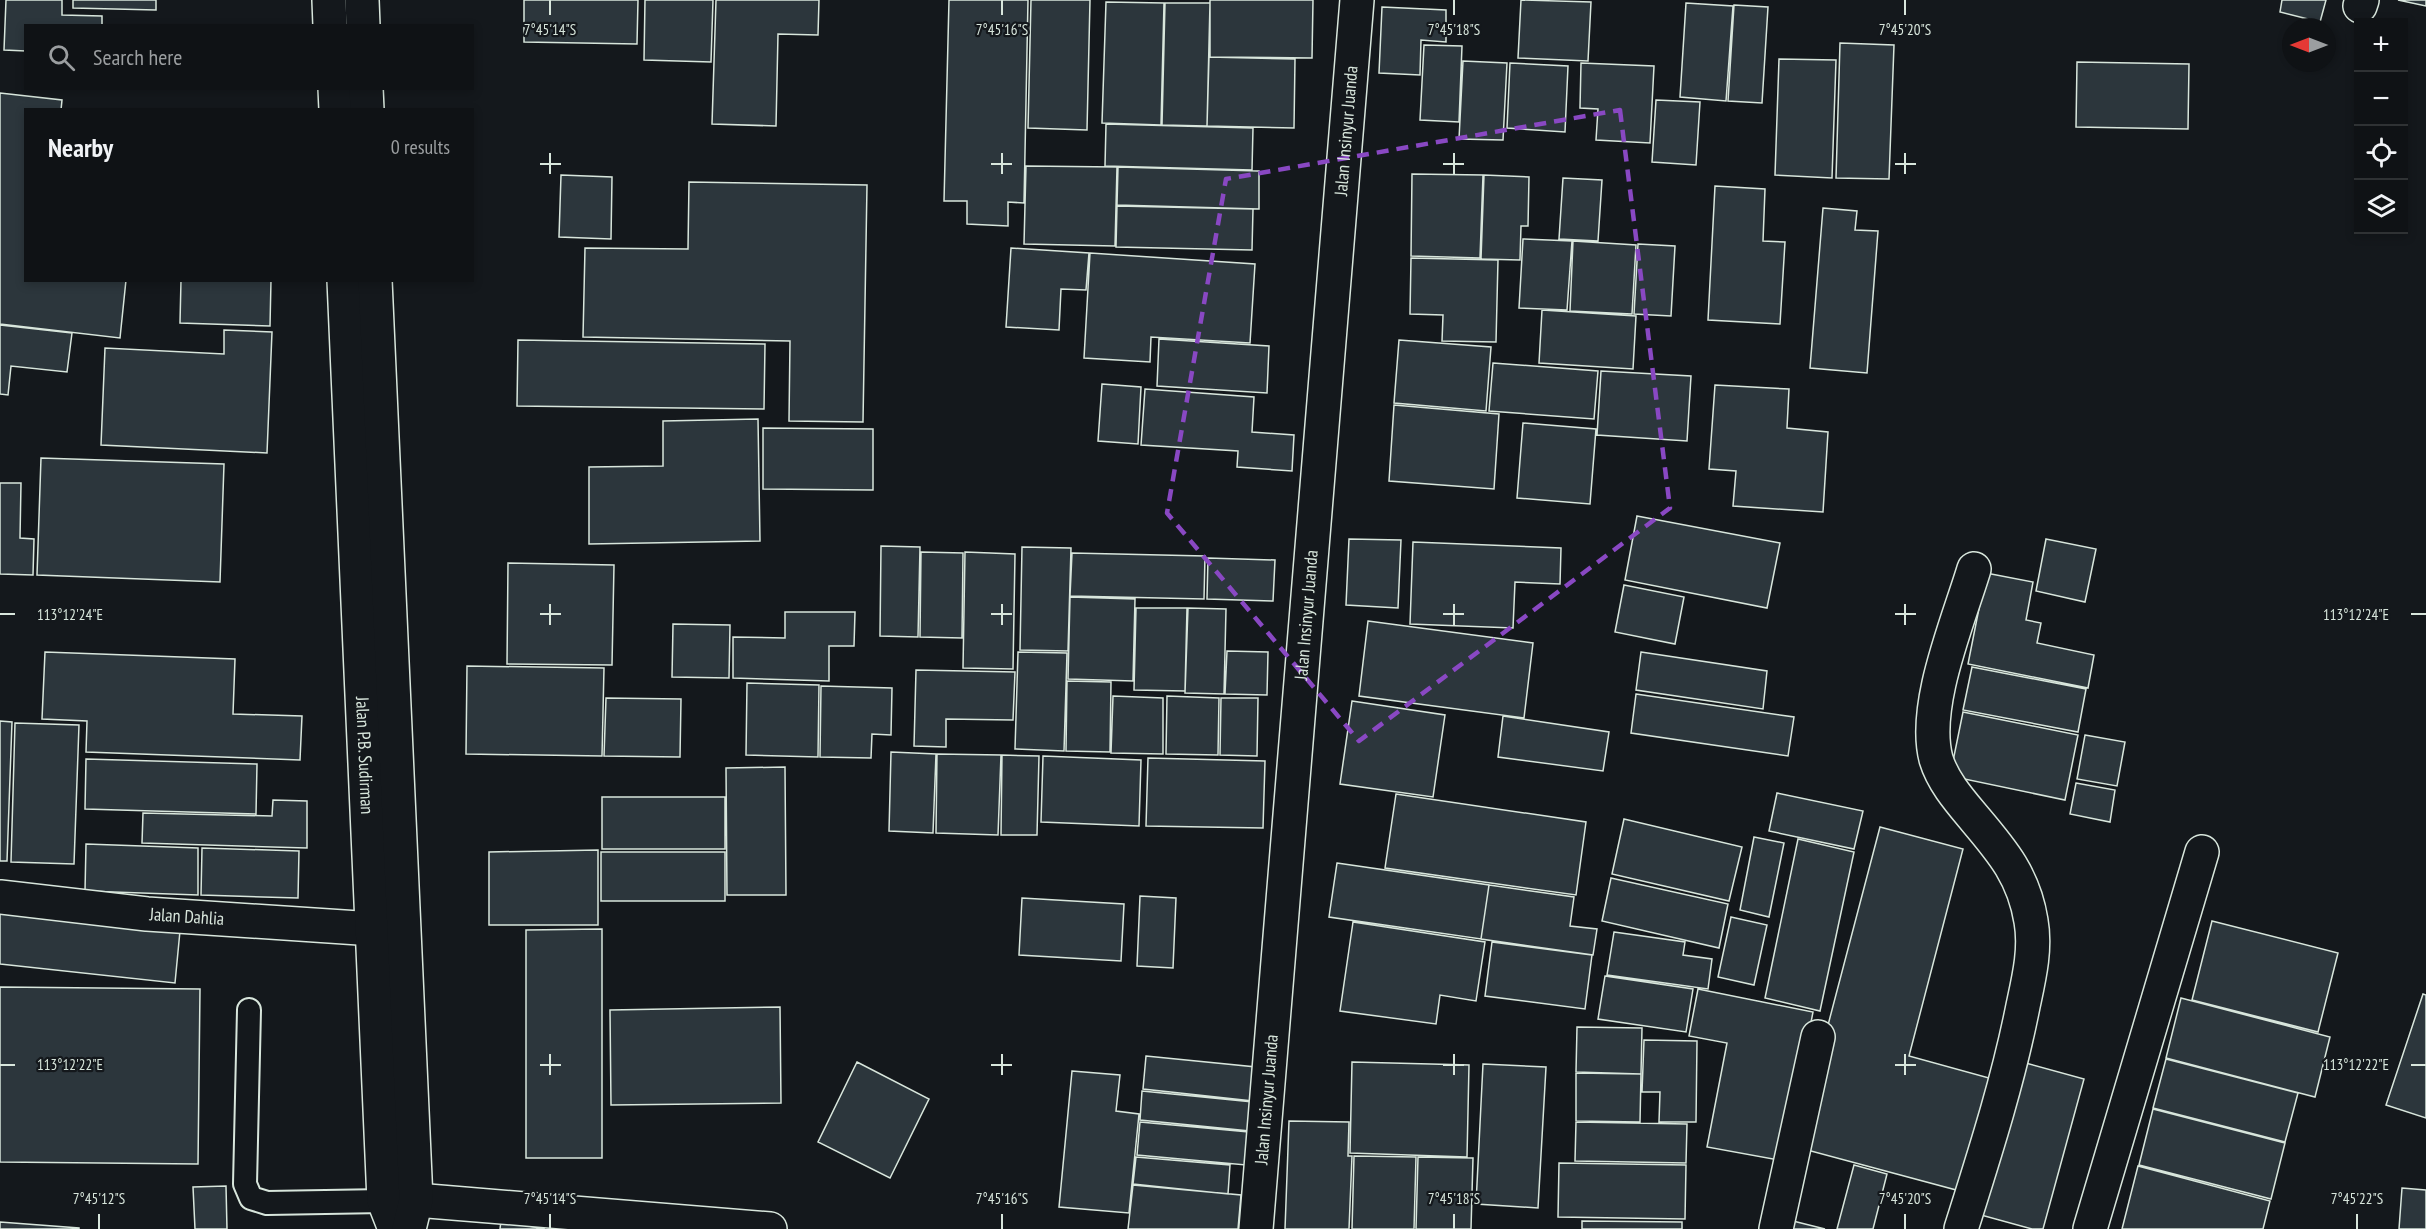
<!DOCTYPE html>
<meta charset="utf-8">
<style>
:root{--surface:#0f1215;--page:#1d2022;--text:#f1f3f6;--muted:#9b9ea0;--line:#2f3234}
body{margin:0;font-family:"PT Sans Narrow",sans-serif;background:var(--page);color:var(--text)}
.controls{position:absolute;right:18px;top:18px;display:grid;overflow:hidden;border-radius:0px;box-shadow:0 3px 9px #0003}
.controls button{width:54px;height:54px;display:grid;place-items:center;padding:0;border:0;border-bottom:2px solid var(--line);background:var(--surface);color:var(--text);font:30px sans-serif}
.compass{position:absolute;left:2282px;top:18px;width:54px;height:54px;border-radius:50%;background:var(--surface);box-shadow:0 3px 9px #0003;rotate:270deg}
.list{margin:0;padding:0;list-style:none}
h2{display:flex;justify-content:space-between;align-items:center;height:78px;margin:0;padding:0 24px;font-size:26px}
h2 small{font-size:20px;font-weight:400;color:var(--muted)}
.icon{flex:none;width:33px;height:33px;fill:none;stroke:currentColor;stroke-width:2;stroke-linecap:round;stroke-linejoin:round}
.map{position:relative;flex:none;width:2426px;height:1229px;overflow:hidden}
.search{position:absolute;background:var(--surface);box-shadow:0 3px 9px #0003;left:24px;top:24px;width:450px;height:66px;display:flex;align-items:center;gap:15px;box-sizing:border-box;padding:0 21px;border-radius:0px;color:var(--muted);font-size:22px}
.panel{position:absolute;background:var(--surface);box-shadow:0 3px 9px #0003;left:24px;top:108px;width:450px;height:174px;border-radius:0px}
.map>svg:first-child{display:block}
.building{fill:#2c363c;stroke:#d8e6dc;stroke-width:1.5}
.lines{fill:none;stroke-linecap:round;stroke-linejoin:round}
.service-casing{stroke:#d8e6dc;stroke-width:26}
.minor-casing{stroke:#d8e6dc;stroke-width:36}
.primary-casing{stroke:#d8e6dc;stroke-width:36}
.service{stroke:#14181c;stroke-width:22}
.minor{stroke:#14181c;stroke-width:33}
.primary{stroke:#14181c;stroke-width:33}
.marked{fill:none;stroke:#8948c3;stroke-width:4.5;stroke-dasharray:12 8;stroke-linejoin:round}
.ticks{fill:none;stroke:#d8e6dc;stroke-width:2}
.labels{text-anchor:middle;stroke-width:4.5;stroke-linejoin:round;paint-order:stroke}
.street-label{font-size:18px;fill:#d8e6dc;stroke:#14181c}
.ticks-label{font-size:15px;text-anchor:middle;fill:#d8e6dc;stroke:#14181c;stroke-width:4.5;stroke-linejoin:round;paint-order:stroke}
</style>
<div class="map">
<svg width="2426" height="1229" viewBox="0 0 2426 1229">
<rect width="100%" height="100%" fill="#14181c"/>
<path class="building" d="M 6,0 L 62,0 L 62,15 L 102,16 L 102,26 L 26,26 L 26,51 L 4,50 Z
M 73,0 L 156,0 L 156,10 L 73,8 Z
M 524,0 L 638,0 L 637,44 L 524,42 Z
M 645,0 L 713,0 L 711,62 L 644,60 Z
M 716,0 L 819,0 L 818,35 L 778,34 L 776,126 L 712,124 Z
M 949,0 L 1028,0 L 1024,203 L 1008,202 L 1008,226 L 967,224 L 967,201 L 944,201 Z
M 1031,0 L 1090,0 L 1087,130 L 1028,128 Z
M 1210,0 L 1313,0 L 1312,58 L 1210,57 Z
M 1521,0 L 1591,2 L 1588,61 L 1518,58 Z
M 2282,0 L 2326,0 L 2320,22 L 2280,12 Z
M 2398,0 L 2426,0 L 2426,6 Z
M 1106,2 L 1164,3 L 1161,125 L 1102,123 Z
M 1165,3 L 1210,3 L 1207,126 L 1162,125 Z
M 1686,3 L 1733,6 L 1726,101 L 1680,97 Z
M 1734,5 L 1768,7 L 1762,103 L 1728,101 Z
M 1382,7 L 1446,10 L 1446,42 L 1421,40 L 1420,75 L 1379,73 Z
M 1840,43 L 1894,45 L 1889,179 L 1836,178 Z
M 1424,45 L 1462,46 L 1459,122 L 1420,120 Z
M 1209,57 L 1295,59 L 1294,128 L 1207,126 Z
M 1779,59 L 1836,60 L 1832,178 L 1775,175 Z
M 1463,61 L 1507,63 L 1503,140 L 1459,139 Z
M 2077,62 L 2189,64 L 2188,129 L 2076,127 Z
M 1510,63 L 1568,66 L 1565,132 L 1507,128 Z
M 1581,63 L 1654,66 L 1650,143 L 1596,140 L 1598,109 L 1580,108 Z
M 0,93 L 62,100 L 61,110 L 26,110 L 26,280 L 126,280 L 120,338 L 0,324 Z
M 1656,100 L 1700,102 L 1696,165 L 1652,162 Z
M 1106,124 L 1253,128 L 1252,170 L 1105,166 Z
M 1026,166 L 1117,167 L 1115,246 L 1024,244 Z
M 1118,167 L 1259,171 L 1259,209 L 1117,205 Z
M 1412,174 L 1483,175 L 1480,258 L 1411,256 Z
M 561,175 L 612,177 L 611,239 L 559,237 Z
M 1484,175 L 1529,177 L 1528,226 L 1521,226 L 1520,260 L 1481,259 Z
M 1563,178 L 1602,180 L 1598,241 L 1559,239 Z
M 689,182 L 867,185 L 863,422 L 789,421 L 790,341 L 583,337 L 585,248 L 688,249 Z
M 1715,186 L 1765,189 L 1763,241 L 1785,242 L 1780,324 L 1708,320 Z
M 1117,206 L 1253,209 L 1252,250 L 1116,247 Z
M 1823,208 L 1857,211 L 1855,230 L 1878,231 L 1867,373 L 1810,368 Z
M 1523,239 L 1572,241 L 1567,310 L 1519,308 Z
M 1573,241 L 1636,245 L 1632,314 L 1570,311 Z
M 1638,244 L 1675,246 L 1671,316 L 1634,314 Z
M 1011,248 L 1089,253 L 1086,290 L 1061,289 L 1059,330 L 1006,327 Z
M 1090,253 L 1255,264 L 1250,343 L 1151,337 L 1150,362 L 1084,358 Z
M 1411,258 L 1498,260 L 1496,342 L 1442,341 L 1443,315 L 1410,314 Z
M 181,280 L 271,280 L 270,326 L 180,323 Z
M 1542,310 L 1636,316 L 1633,369 L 1539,363 Z
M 0,325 L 72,333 L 67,372 L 11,366 L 8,395 L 0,394 Z
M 224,330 L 272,332 L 267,453 L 101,445 L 105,348 L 224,354 Z
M 1159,339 L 1269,346 L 1267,393 L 1157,386 Z
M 518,340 L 765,344 L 764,409 L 517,406 Z
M 1399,340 L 1491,347 L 1486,411 L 1394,403 Z
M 1493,363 L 1598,371 L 1594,419 L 1489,411 Z
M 1601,371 L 1691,376 L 1687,441 L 1597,435 Z
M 1102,384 L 1141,387 L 1138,444 L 1098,441 Z
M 1715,385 L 1789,389 L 1787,428 L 1828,432 L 1823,512 L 1733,506 L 1736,471 L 1709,469 Z
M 1145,389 L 1254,397 L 1252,432 L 1294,435 L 1292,471 L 1237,467 L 1238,451 L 1141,445 Z
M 1394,405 L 1499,414 L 1494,489 L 1389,481 Z
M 758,419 L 760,541 L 589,544 L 589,467 L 663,466 L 663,421 Z
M 1523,423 L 1596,429 L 1590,504 L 1517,498 Z
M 763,428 L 873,429 L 873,490 L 763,489 Z
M 41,458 L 224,464 L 220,582 L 37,575 Z
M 0,483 L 21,483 L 20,538 L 34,539 L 33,575 L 0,574 Z
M 1637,516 L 1780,543 L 1767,608 L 1625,580 Z
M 1349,539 L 1401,540 L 1398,608 L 1346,605 Z
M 2046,539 L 2096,549 L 2085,602 L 2036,591 Z
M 1413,542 L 1561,548 L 1560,584 L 1515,582 L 1513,628 L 1410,624 Z
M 881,546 L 920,547 L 918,637 L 880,636 Z
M 1022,547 L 1071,548 L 1068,651 L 1020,650 Z
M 921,552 L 963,553 L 962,638 L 920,637 Z
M 965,552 L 1015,554 L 1013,669 L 963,668 Z
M 1072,553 L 1205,556 L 1204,599 L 1070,596 Z
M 1208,558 L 1275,560 L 1273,601 L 1207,599 Z
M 508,563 L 614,565 L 612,665 L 507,664 Z
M 1986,573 L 2033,582 L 2026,620 L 2041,623 L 2037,643 L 2094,655 L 2088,688 L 1968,664 Z
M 1624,585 L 1684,597 L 1675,644 L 1615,632 Z
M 1070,597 L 1135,599 L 1133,681 L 1068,679 Z
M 1136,608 L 1187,608 L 1185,691 L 1134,690 Z
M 1188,608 L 1226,609 L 1224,694 L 1185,693 Z
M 785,612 L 855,612 L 854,646 L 829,646 L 829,681 L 733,678 L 733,637 L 785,638 Z
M 1368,621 L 1533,643 L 1524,718 L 1359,696 Z
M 673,624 L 730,625 L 729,678 L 672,677 Z
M 1227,651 L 1268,652 L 1267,695 L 1225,694 Z
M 45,652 L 235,659 L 233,714 L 302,716 L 300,760 L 86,752 L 87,721 L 42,719 Z
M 1018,652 L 1067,653 L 1064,751 L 1015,749 Z
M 1641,652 L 1767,671 L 1763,709 L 1636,690 Z
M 467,666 L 604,668 L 602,756 L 466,754 Z
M 1972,667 L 2086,689 L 2078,732 L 1963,710 Z
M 916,670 L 1015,672 L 1013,720 L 946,719 L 946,747 L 914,746 Z
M 1067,681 L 1111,682 L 1110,752 L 1066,751 Z
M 747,683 L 819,685 L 818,757 L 746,755 Z
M 821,686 L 892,688 L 891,735 L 872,734 L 871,758 L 820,757 Z
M 1636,694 L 1794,717 L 1788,756 L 1631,733 Z
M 1113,696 L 1163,698 L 1163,754 L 1111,753 Z
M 1167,696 L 1219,698 L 1218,755 L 1166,754 Z
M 606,698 L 681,699 L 680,757 L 604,756 Z
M 1221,698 L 1258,698 L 1257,756 L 1220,755 Z
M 1352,701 L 1445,715 L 1433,797 L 1340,784 Z
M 1963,712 L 2078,735 L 2065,800 L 1950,776 Z
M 1503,716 L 1609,732 L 1603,771 L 1498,757 Z
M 0,721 L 12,722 L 7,861 L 0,861 Z
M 15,723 L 79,725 L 74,864 L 11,862 Z
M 2085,735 L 2125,742 L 2117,786 L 2077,779 Z
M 891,752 L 936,754 L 933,833 L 889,831 Z
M 937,754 L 1001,755 L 998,835 L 936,833 Z
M 1002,755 L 1039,756 L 1037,835 L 1001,835 Z
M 1043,756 L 1141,760 L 1139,826 L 1041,822 Z
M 1148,758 L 1265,761 L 1263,828 L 1146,826 Z
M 86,759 L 257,764 L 256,814 L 85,809 Z
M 785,767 L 786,895 L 727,895 L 726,768 Z
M 2076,783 L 2115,790 L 2110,822 L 2070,814 Z
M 1777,793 L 1863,811 L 1854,849 L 1769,831 Z
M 1396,794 L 1586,822 L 1576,895 L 1385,868 Z
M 602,797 L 725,797 L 725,849 L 602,849 Z
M 273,800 L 307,801 L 307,848 L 142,843 L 143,813 L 272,816 Z
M 1624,819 L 1742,847 L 1729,901 L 1612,874 Z
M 1880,827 L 1963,849 L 1909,1056 L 1989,1078 L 1960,1191 L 1796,1147 Z
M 1754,837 L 1784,843 L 1769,917 L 1740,910 Z
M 1798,839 L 1854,852 L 1820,1011 L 1765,998 Z
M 86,844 L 198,848 L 198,895 L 85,891 Z
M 202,848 L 299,851 L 298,898 L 201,895 Z
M 598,850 L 598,925 L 489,925 L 489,852 Z
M 601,852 L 725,852 L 725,901 L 601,901 Z
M 1337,863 L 1489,885 L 1481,939 L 1329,917 Z
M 1611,878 L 1728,904 L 1719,948 L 1602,921 Z
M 1489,885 L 1574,897 L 1570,926 L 1597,929 L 1593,955 L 1481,939 Z
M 1140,896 L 1176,898 L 1173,968 L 1137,966 Z
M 1022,898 L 1124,904 L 1121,961 L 1019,955 Z
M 0,912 L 180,931 L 175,983 L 0,964 Z
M 1731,917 L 1767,925 L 1754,985 L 1718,977 Z
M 2212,921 L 2338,953 L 2318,1032 L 2192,1000 Z
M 1353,922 L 1485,942 L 1476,1001 L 1440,995 L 1436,1024 L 1340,1011 Z
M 602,929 L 602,1158 L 526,1158 L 526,930 Z
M 1614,932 L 1685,942 L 1683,955 L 1712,959 L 1708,989 L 1607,975 Z
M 1492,942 L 1592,955 L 1585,1009 L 1485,996 Z
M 1605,976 L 1693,989 L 1686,1032 L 1598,1019 Z
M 0,987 L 200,989 L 198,1164 L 0,1162 Z
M 1698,989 L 1813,1012 L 1784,1161 L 1707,1147 L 1727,1043 L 1689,1036 Z
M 2423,994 L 2426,995 L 2426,1118 L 2386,1105 Z
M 2181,998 L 2330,1037 L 2315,1097 L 2166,1058 Z
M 780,1007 L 781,1103 L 611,1105 L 610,1010 Z
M 1577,1027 L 1642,1028 L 1641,1074 L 1576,1072 Z
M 1644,1040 L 1697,1041 L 1696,1122 L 1659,1122 L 1660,1092 L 1642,1092 Z
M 1146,1056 L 1256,1067 L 1253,1101 L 1143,1089 Z
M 2166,1059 L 2298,1093 L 2285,1142 L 2153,1108 Z
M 857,1062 L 929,1099 L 890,1178 L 818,1142 Z
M 1352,1062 L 1469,1065 L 1467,1157 L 1350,1153 Z
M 2022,1062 L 2084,1079 L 2043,1229 L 2032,1229 L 1981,1215 Z
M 1483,1064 L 1546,1067 L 1538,1208 L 1476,1204 Z
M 1072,1071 L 1120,1075 L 1116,1111 L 1139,1114 L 1129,1213 L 1059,1207 Z
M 1576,1073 L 1641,1074 L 1640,1122 L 1576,1121 Z
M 1142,1091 L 1253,1102 L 1250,1131 L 1140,1120 Z
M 2153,1109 L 2285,1143 L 2271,1199 L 2139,1165 Z
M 1289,1121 L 1349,1122 L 1348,1156 L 1352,1156 L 1349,1229 L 1285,1229 Z
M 1140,1122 L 1249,1132 L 1246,1165 L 1137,1155 Z
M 1576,1122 L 1687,1124 L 1686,1163 L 1575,1161 Z
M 1354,1156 L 1416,1157 L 1414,1229 L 1352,1229 Z
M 1136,1157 L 1230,1165 L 1228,1194 L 1133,1184 Z
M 1418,1157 L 1473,1158 L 1471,1229 L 1416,1229 Z
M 1559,1163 L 1686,1165 L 1685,1219 L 1558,1217 Z
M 1854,1165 L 1887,1174 L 1873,1229 L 1837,1229 Z
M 2138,1166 L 2270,1201 L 2263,1229 L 2122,1229 Z
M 1133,1185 L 1241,1195 L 1238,1229 L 1128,1229 Z
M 226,1186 L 227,1229 L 195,1229 L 193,1187 Z
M 2402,1188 L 2426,1190 L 2426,1229 L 2399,1229 Z
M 1789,1220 L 1825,1229 L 1787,1229 Z
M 501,1221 L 545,1229 L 500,1229 Z
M 1582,1221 L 1682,1222 L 1682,1229 L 1582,1229 Z
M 0,1222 L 79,1228 L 79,1229 L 0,1229 Z"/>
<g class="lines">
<g class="service-casing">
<path id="service" d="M 249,1010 L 245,1184 L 251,1198 L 267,1203 L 384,1201"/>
</g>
<g class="minor-casing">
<g id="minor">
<path d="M 2360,6 L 2362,0"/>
<path id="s1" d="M 0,897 L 147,914 L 374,929"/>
<path d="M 389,1201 L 416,1200 L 770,1229"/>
<path id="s2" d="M 1256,1229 L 1357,0"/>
<path d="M 1776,1229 L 1818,1037"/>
<path d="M 1961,1229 C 1984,1156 2008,1082 2023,1006 C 2029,978 2036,949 2031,921 C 2024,877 2003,852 1975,819 C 1960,801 1943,782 1936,759 C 1922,706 1958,622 1974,569"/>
<path d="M 2090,1229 L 2202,852"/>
</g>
</g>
<g class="primary-casing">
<g id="primary">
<path d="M 329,0 L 330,26"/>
<path d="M 362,0 L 363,26"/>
<path d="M 335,88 L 336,110"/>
<path d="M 366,88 L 367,110"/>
<path id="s3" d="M 344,280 L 384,1201 L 395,1229"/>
<path d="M 375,280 L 416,1200 L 409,1229"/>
</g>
</g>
<use href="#service" class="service"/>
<use href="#minor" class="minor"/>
<use href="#primary" class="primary"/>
</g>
<path class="marked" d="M 1620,110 L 1670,508 L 1359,741 L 1167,513 L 1226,179 Z"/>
<path class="ticks" d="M 550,0 L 550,15M 1002,0 L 1002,15M 1454,0 L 1454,15M 1905,0 L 1905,15M 550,153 L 550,174M 1002,153 L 1002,174M 1454,153 L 1454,174M 1905,153 L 1905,174M 540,164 L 561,164M 991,164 L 1012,164M 1443,164 L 1464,164M 1895,164 L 1916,164M 550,604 L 550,625M 1002,604 L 1002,625M 1454,604 L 1454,625M 1905,604 L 1905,625M 0,614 L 15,614M 540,614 L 561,614M 991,614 L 1012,614M 1443,614 L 1464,614M 1895,614 L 1916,614M 2411,614 L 2426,614M 550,1054 L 550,1075M 1002,1054 L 1002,1075M 1454,1054 L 1454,1075M 1905,1054 L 1905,1075M 0,1065 L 15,1065M 540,1065 L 561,1065M 991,1065 L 1012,1065M 1443,1065 L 1464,1065M 1895,1065 L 1916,1065M 2411,1065 L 2426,1065M 99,1214 L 99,1229M 550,1214 L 550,1229M 1002,1214 L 1002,1229M 1454,1214 L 1454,1229M 1905,1214 L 1905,1229M 2357,1214 L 2357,1229"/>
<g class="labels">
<g class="street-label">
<text dy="6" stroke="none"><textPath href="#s2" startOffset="1102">Jalan Insinyur Juanda</textPath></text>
<text dy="6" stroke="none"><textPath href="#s2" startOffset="616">Jalan Insinyur Juanda</textPath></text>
<text dy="6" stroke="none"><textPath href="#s3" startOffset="476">Jalan P.B. Sudirman</textPath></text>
<text dy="6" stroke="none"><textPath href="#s1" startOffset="188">Jalan Dahlia</textPath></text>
<text dy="6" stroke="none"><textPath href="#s2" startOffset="130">Jalan Insinyur Juanda</textPath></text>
</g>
</g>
<g class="ticks-label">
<text x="550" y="35">7°45'14"S</text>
<text x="1002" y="35">7°45'16"S</text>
<text x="1454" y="35">7°45'18"S</text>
<text x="1905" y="35">7°45'20"S</text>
<text x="2356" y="620">113°12'24"E</text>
<text x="70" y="620">113°12'24"E</text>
<text x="2356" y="1070">113°12'22"E</text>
<text x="70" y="1070">113°12'22"E</text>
<text x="99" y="1204">7°45'12"S</text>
<text x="550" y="1204">7°45'14"S</text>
<text x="1002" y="1204">7°45'16"S</text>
<text x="1454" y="1204">7°45'18"S</text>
<text x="1905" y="1204">7°45'20"S</text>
<text x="2357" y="1204">7°45'22"S</text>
</g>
</svg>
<div class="controls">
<button>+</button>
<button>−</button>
<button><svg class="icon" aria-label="locate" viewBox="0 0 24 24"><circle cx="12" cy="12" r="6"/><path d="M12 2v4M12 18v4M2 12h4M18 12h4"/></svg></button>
<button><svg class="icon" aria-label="layers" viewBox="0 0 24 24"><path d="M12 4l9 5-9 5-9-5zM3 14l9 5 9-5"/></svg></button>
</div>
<svg class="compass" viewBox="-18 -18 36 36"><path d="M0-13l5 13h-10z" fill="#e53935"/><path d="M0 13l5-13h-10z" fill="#9b9ea0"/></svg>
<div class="search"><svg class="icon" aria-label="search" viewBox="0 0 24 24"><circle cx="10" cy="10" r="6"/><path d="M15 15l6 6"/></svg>Search here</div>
<section class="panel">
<h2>Nearby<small>0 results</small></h2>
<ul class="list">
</ul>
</section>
</div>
